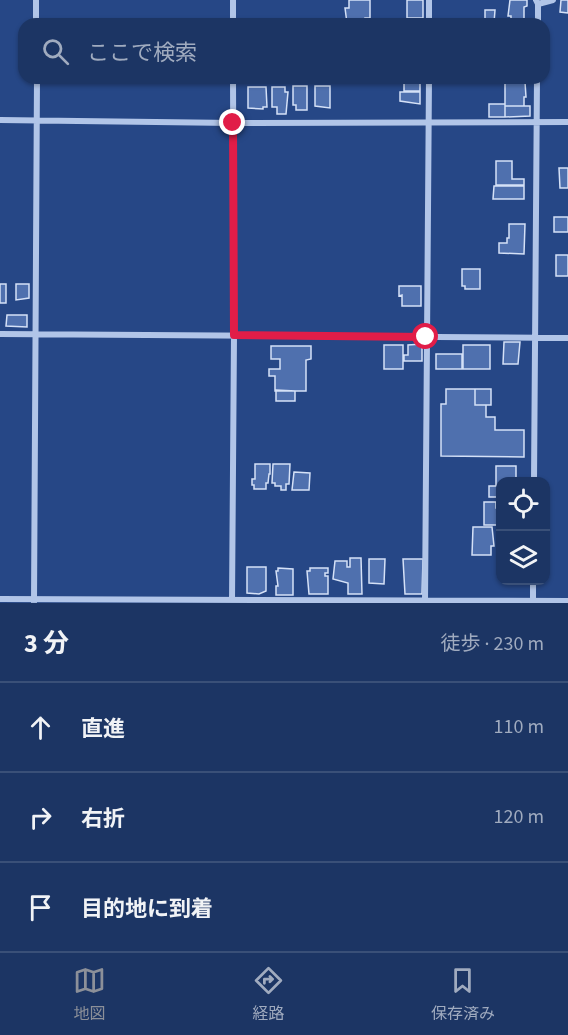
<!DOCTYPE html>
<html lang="ja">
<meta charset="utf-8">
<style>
:root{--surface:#1c3564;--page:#253d6a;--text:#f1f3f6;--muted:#a0abbf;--line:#3a5078;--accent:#8c9099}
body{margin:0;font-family:"Source Sans 3","Noto Sans JP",sans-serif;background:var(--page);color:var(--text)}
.controls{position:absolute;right:18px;bottom:18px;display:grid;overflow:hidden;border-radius:12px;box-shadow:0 2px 4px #0004}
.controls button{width:54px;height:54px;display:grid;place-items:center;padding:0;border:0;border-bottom:2px solid var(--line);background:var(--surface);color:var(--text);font:30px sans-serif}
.stop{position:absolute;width:18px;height:18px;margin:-14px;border:4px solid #e11d48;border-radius:50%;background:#fff}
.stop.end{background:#e11d48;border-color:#fff;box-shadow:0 2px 6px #0008}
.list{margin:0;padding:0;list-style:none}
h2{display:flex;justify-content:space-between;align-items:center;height:78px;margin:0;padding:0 24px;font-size:26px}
h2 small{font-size:20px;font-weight:400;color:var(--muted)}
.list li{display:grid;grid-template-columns:39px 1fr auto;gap:18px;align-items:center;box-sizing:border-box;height:90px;padding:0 24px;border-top:2px solid var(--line)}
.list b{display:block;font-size:22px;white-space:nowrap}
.list em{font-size:20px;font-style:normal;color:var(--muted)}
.icon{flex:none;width:33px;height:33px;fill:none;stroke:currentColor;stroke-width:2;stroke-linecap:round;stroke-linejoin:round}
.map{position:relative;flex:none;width:568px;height:603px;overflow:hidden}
.search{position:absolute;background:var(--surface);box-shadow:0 2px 4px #0004;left:18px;right:18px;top:18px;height:66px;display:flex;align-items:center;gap:15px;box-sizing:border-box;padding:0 21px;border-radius:18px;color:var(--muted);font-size:22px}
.sheet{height:348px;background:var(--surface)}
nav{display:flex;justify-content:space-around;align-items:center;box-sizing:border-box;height:84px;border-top:2px solid var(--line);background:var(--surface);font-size:16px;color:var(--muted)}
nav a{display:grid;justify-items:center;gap:3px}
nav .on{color:var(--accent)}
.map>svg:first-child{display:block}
.building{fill:#4f70ae;stroke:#d5e1f7;stroke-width:1.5}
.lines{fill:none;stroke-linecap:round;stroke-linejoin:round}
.minor{stroke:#b1c5e8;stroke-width:6}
.route{stroke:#e11d48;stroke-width:8}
</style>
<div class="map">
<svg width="568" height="603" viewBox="0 0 568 603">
<rect width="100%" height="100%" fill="#264786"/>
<path class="building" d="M 349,0 L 370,0 L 370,18 L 365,18 L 365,23 L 347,23 L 345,8 L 349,8 Z
M 407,0 L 423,0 L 423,18 L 407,18 Z
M 510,0 L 527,0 L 527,6 L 524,7 L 524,20 L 511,20 L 511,16 L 508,16 Z
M 561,0 L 568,0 L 568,13 L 560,12 Z
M 485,10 L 495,10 L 494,23 L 485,23 Z
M 404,78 L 420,78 L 420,91 L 404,91 Z
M 505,82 L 525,82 L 526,97 L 524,97 L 524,106 L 505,106 Z
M 293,86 L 307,86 L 307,110 L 296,110 L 296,105 L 293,105 Z
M 315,86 L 330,86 L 330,108 L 315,106 Z
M 248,87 L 266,87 L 267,107 L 263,107 L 263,109 L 248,108 Z
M 272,87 L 285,87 L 285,92 L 288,92 L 286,114 L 277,114 L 277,107 L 272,107 Z
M 400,92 L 420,92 L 420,104 L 400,101 Z
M 489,104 L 505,104 L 505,117 L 489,117 Z
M 505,106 L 530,106 L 530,116 L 505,117 Z
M 496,161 L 512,161 L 512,179 L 524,179 L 524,185 L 496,185 Z
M 559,168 L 568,168 L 568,188 L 560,188 Z
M 494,186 L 524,186 L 524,199 L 493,199 Z
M 554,217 L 568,217 L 568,232 L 554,232 Z
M 509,224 L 525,224 L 524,254 L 499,253 L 499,243 L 507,243 L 507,238 L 509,238 Z
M 556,255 L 568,255 L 568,276 L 556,276 Z
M 462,269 L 480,269 L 480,289 L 465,289 L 465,286 L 462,286 Z
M 0,284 L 6,284 L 6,303 L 0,303 Z
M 16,284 L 29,284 L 29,298 L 16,300 Z
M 399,286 L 421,286 L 421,306 L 402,306 L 402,295 L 399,296 Z
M 7,315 L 27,315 L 27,327 L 6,326 Z
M 504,342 L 520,342 L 518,364 L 503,364 Z
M 422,344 L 422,361 L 404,361 L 404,355 L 408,355 L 408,345 Z
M 384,345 L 403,345 L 403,369 L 384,369 Z
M 463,345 L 490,345 L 490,369 L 463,369 Z
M 271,346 L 311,346 L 311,359 L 306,360 L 306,391 L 275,391 L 275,376 L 269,376 L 269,369 L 280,369 L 280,359 L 271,359 Z
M 436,354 L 462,354 L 462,369 L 436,369 Z
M 446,389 L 475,389 L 475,405 L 486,405 L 486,417 L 495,417 L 495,430 L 524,430 L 524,457 L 441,456 L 441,404 L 446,404 Z
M 475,389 L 491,389 L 491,405 L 475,405 Z
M 276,390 L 295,391 L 295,401 L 276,401 Z
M 255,464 L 270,464 L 270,474 L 269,474 L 268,483 L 266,483 L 266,489 L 254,489 L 254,485 L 252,485 L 252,479 L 255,479 Z
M 273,464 L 290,464 L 289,484 L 286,484 L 286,490 L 281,490 L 281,486 L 275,486 L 275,483 L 272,483 Z
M 496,466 L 516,466 L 516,479 L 512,478 L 512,482 L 500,482 L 500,497 L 489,497 L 489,486 L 496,486 Z
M 294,472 L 310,473 L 309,490 L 292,490 Z
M 484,502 L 496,502 L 496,508 L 500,508 L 500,518 L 497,519 L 497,525 L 484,525 Z
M 473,527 L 492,527 L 494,546 L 491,546 L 491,555 L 472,555 Z
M 350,558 L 361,558 L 362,594 L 348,594 L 348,583 L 333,579 L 335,561 L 347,561 L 347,567 L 350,567 Z
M 369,559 L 385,559 L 384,584 L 369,583 Z
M 403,559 L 423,559 L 422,594 L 405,594 Z
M 247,567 L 266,567 L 266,591 L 259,594 L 247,593 Z
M 278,568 L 293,569 L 293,595 L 276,595 L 276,586 L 278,586 L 276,571 L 278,571 Z
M 310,568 L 328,568 L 328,573 L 325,573 L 325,576 L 328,576 L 328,594 L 309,594 L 307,571 L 310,571 Z"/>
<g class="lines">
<path class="minor" d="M 36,0 L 36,24
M 536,0 L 538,4 L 538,24
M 538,4 L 553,0
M 233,24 L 233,0
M 429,24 L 429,0
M 0,120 L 233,123 L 568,122
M 0,334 L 568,338
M 534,482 L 537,78
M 0,599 L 568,601
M 232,602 L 234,335 L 233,78
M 425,602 L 429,78
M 533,602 L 533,580
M 34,603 L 37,78"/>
</g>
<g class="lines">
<path class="route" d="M 233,123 L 234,335 L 426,337"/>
</g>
</svg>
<div class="controls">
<button><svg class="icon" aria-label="locate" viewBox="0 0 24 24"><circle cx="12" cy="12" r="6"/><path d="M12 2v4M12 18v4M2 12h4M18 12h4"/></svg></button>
<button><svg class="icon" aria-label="layers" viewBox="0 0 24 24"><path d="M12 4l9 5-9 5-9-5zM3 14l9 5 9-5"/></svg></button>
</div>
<div class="stop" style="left:426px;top:337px"></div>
<div class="stop end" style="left:233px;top:123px"></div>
<div class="search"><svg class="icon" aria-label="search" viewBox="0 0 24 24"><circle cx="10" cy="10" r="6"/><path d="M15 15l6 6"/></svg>ここで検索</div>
</div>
<section class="sheet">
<h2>3 分<small>徒歩 · 230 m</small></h2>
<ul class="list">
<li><svg class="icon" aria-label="ahead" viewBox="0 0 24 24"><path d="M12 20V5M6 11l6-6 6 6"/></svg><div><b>直進</b></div><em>110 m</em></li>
<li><svg class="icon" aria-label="right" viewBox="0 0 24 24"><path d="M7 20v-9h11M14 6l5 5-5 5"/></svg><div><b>右折</b></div><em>120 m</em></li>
<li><svg class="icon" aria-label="arrive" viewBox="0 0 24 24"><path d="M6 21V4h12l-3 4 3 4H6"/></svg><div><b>目的地に到着</b></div></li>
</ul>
</section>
<nav>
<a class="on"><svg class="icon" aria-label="map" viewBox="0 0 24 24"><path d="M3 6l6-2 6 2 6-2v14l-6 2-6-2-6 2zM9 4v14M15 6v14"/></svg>地図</a>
<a><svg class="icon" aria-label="directions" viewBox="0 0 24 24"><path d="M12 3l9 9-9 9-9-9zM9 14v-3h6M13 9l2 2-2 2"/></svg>経路</a>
<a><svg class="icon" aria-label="saved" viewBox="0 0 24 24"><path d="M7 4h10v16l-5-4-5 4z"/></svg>保存済み</a>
</nav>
